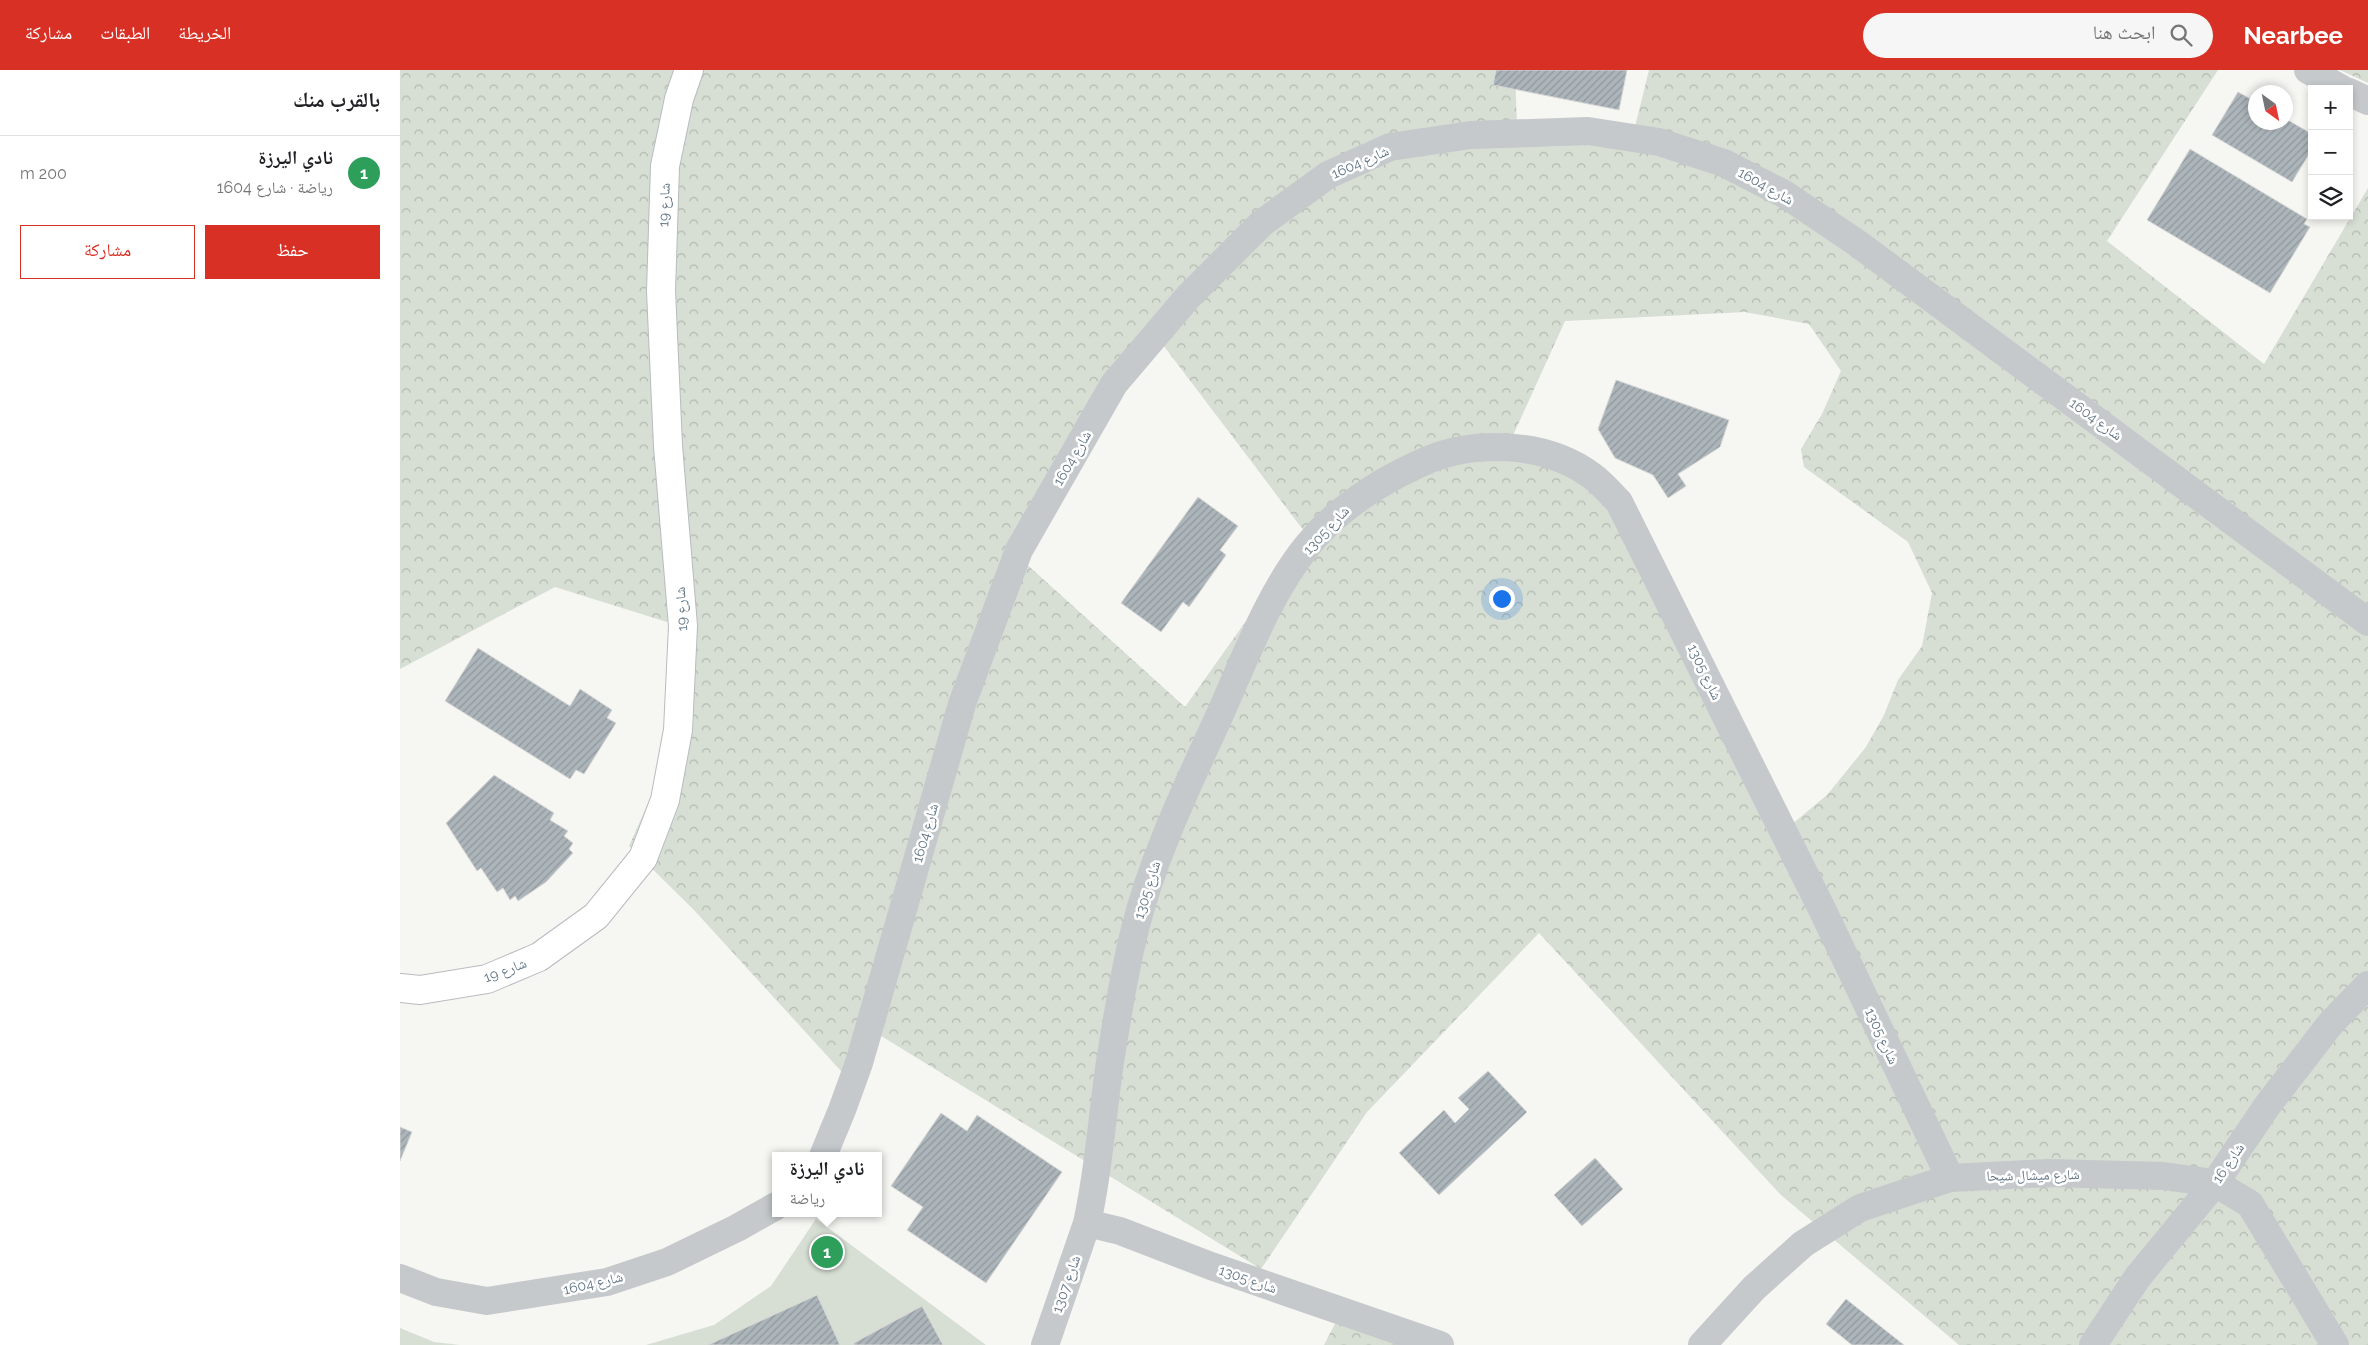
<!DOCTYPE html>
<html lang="ar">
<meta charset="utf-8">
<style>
:root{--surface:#fff;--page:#f6f6f6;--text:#202124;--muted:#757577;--line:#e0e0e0;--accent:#d93025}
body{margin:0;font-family:Raleway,"Noto Naskh Arabic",sans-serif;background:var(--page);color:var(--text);direction:rtl}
.controls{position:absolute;right:15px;top:15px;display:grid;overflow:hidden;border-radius:0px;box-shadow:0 2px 8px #0003}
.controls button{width:45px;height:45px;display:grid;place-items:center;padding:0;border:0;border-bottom:1px solid var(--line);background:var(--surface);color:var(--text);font:25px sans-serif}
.compass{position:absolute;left:1848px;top:15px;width:45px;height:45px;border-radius:50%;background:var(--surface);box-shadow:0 2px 8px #0003;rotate:147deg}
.you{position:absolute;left:1101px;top:528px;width:18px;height:18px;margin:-12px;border:4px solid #fff;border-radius:50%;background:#1a73e8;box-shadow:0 0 0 8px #1a73e833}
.badge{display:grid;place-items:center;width:32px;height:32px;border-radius:50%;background:var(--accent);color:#fff;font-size:16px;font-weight:700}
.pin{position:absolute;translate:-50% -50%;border:2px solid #fff;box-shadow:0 1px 5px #0006}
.popup{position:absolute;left:372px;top:1082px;width:110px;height:65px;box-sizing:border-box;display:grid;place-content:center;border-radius:0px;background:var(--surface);filter:drop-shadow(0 1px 4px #0005);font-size:16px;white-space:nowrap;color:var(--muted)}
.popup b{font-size:19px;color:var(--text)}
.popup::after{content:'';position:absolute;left:50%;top:100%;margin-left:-10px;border:10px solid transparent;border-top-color:var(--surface)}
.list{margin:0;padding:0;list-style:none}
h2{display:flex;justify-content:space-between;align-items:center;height:65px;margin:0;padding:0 20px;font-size:21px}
h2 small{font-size:16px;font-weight:400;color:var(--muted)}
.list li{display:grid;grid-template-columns:32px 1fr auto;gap:15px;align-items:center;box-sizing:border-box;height:75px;padding:0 20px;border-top:1px solid var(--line)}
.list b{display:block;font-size:19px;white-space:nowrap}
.list p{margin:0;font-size:16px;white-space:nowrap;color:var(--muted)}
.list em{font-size:16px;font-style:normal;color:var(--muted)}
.actions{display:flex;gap:10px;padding:15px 20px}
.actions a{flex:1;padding:11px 0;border:1px solid var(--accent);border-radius:0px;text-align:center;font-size:18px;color:var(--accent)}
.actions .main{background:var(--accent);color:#fff}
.icon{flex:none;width:28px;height:28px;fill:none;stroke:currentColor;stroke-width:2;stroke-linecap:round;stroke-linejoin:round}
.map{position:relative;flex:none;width:1968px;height:1275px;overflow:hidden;direction:ltr}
header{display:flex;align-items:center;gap:30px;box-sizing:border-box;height:70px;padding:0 25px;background:var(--accent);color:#fff}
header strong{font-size:24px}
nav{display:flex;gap:28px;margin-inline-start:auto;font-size:18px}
.search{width:350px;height:45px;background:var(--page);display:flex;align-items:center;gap:12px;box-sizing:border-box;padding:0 18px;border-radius:28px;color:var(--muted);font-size:19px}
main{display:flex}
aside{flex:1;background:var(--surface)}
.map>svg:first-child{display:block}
.forest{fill:url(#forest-crowns);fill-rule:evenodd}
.garden{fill:#d7ded3}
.building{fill:url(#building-hatch);stroke:#d7d7d5}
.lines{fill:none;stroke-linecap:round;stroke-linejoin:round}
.major-casing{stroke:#b8bcc0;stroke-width:30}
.minor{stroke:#c5c9cc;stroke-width:28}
.major{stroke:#fff;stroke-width:28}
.labels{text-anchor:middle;stroke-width:5;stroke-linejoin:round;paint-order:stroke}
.street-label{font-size:14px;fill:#637686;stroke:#fff}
</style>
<header>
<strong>Nearbee</strong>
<div class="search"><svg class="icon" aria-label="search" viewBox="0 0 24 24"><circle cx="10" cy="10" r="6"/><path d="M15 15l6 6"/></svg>ابحث هنا</div>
<nav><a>الخريطة</a><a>الطبقات</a><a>مشاركة</a></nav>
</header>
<main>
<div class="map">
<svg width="1968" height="1275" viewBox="0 0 1968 1275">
<defs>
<pattern id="forest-crowns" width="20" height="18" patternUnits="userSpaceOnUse" patternTransform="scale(1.25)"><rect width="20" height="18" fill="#d7ded3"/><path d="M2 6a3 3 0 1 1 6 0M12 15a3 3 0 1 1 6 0" fill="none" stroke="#b2b9b1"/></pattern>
<pattern id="building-hatch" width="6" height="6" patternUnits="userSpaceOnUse" patternTransform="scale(1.25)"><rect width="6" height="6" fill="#acb5ba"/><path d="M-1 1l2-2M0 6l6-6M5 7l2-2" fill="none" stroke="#90989d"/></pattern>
</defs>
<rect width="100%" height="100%" fill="#f6f6f2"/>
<path class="forest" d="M 0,0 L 1115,0 L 1117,56 L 1232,69 L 1249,0 L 1818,0 L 1707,171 L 1864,294 L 1968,118 L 1968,1275 L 1559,1275 L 1381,1125 L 1139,863 L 967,1042 L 861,1199 L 478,964 L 452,1013 L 294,840 L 229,776 L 257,713 L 283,557 L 155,517 L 0,599 ZM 1345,242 L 1409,254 L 1441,301 L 1422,344 L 1401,379 L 1404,397 L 1508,472 L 1532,523 L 1522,576 L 1498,610 L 1484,645 L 1466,677 L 1427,725 L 1379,765 L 1222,443 L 1168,404 L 1105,383 L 1165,251 ZM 757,267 L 907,465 L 785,637 L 623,491 Z
M 1940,0 L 1968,0 L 1968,13 Z
M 942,1240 L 1044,1275 L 924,1275 Z"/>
<path class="garden" d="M 416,1149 L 586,1275 L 246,1275 L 314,1255 L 371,1216 Z
M 0,1258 L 34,1272 L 60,1275 L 0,1275 Z"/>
<path class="building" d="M 1096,0 L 1227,0 L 1219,40 L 1093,15 Z
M 1838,22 L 1856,32 L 1856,52 L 1886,52 L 1886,49 L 1912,64 L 1912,79 L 1892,112 L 1812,65 Z
M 1790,79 L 1907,149 L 1904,154 L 1910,157 L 1870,223 L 1747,150 Z
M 1216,310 L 1329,350 L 1320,377 L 1278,404 L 1286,416 L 1268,428 L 1253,405 L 1215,388 L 1198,359 Z
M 798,427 L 838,456 L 820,480 L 826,485 L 789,537 L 783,532 L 761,562 L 721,533 Z
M 78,578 L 170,636 L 180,619 L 212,640 L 207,648 L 216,653 L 184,704 L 176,700 L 170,709 L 45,631 Z
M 94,705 L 154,743 L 150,750 L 168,761 L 164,766 L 173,773 L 169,779 L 173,783 L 146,812 L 118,831 L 115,826 L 110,830 L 103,818 L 97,822 L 81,798 L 77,801 L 46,753 Z
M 1088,1001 L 1127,1042 L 1039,1125 L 999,1083 L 1044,1040 L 1055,1053 L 1069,1039 L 1058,1028 Z
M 541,1043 L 567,1061 L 577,1045 L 662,1102 L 586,1213 L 507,1160 L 523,1137 L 491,1116 Z
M 0,1057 L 12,1062 L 0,1091 Z
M 1195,1088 L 1223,1119 L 1182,1156 L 1154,1125 Z
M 417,1225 L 440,1275 L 308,1275 Z
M 1446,1229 L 1504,1275 L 1452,1275 L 1426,1254 Z
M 522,1236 L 543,1275 L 454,1275 L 454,1273 Z"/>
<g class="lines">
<g class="major-casing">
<path id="major" d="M 0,918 L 20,920 L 87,909 L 139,887 L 196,846 L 243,788 L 265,730 L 278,660 L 283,556 L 268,376 L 261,221 L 265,96 L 279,29 L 289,0"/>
</g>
<path class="minor" d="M 1908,0 L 1942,19
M 1949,22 L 1968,31
M 423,1086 L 442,1040 L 459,993 L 562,634 L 619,480 L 714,314 L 788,227 L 862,153 L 928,105 L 990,77 L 1071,65 L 1188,61 L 1259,72 L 1324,93 L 1386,125 L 1457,173 L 1968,552
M 0,1208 L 36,1222 L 87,1231 L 207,1212 L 267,1192 L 337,1158 L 376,1136
M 645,1275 L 687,1153
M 1040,1275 L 811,1196 L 720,1161 L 687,1153 C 699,1100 702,1046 710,992 C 717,948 724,902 735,859 C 754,783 789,713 821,642 C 845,588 870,521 908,475 C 938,438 979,412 1021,393 C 1072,369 1145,371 1192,406 C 1202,413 1210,423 1219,432 L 1421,837 L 1550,1108
M 1302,1275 L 1354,1218 L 1403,1174 L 1460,1138 L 1550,1108 L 1649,1103 L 1763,1106 L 1815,1113 L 1850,1134 L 1935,1275
M 1693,1275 L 1737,1208 L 1815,1113 L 1867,1036 L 1931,953 L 1968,915"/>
<use href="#major" class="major"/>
</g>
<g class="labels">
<g class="street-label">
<text transform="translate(960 92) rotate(-24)" y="5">شارع 1604</text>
<text transform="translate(1366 116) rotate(29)" y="5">شارع 1604</text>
<text transform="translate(264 135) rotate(-88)" y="5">شارع 19</text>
<text transform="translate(1696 349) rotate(36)" y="5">شارع 1604</text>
<text transform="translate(672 388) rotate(-60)" y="5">شارع 1604</text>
<text transform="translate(926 460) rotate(-47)" y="5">شارع 1305</text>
<text transform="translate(281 539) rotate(-93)" y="5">شارع 19</text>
<text transform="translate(1305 602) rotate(64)" y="5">شارع 1305</text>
<text transform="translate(525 763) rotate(-74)" y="5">شارع 1604</text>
<text transform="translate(747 820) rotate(-73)" y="5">شارع 1305</text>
<text transform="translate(105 900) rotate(-21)" y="5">شارع 19</text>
<text transform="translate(1482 966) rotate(65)" y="5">شارع 1305</text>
<text transform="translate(1828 1093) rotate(-56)" y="5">شارع 16</text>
<text transform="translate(1633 1105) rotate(-1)" y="5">شارع ميشال شيحا</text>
<text transform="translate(848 1209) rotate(19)" y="5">شارع 1305</text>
<text transform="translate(193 1213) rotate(-13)" y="5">شارع 1604</text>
<text transform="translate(666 1214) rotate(-71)" y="5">شارع 1307</text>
</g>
</g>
</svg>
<div class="controls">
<button>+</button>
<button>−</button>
<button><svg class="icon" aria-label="layers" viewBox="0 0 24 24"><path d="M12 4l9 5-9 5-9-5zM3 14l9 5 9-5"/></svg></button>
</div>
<svg class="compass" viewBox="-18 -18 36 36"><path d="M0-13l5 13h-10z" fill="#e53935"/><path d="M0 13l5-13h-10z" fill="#757577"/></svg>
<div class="you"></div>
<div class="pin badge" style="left:427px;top:1182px;background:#2e9e5b">1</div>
<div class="popup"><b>نادي اليرزة</b>رياضة</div>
</div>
<aside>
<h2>بالقرب منك<small></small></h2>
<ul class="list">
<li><span class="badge" style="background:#2e9e5b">1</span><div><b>نادي اليرزة</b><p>رياضة · شارع 1604</p></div><em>200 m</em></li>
</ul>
<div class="actions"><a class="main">حفظ</a><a>مشاركة</a></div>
</aside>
</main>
